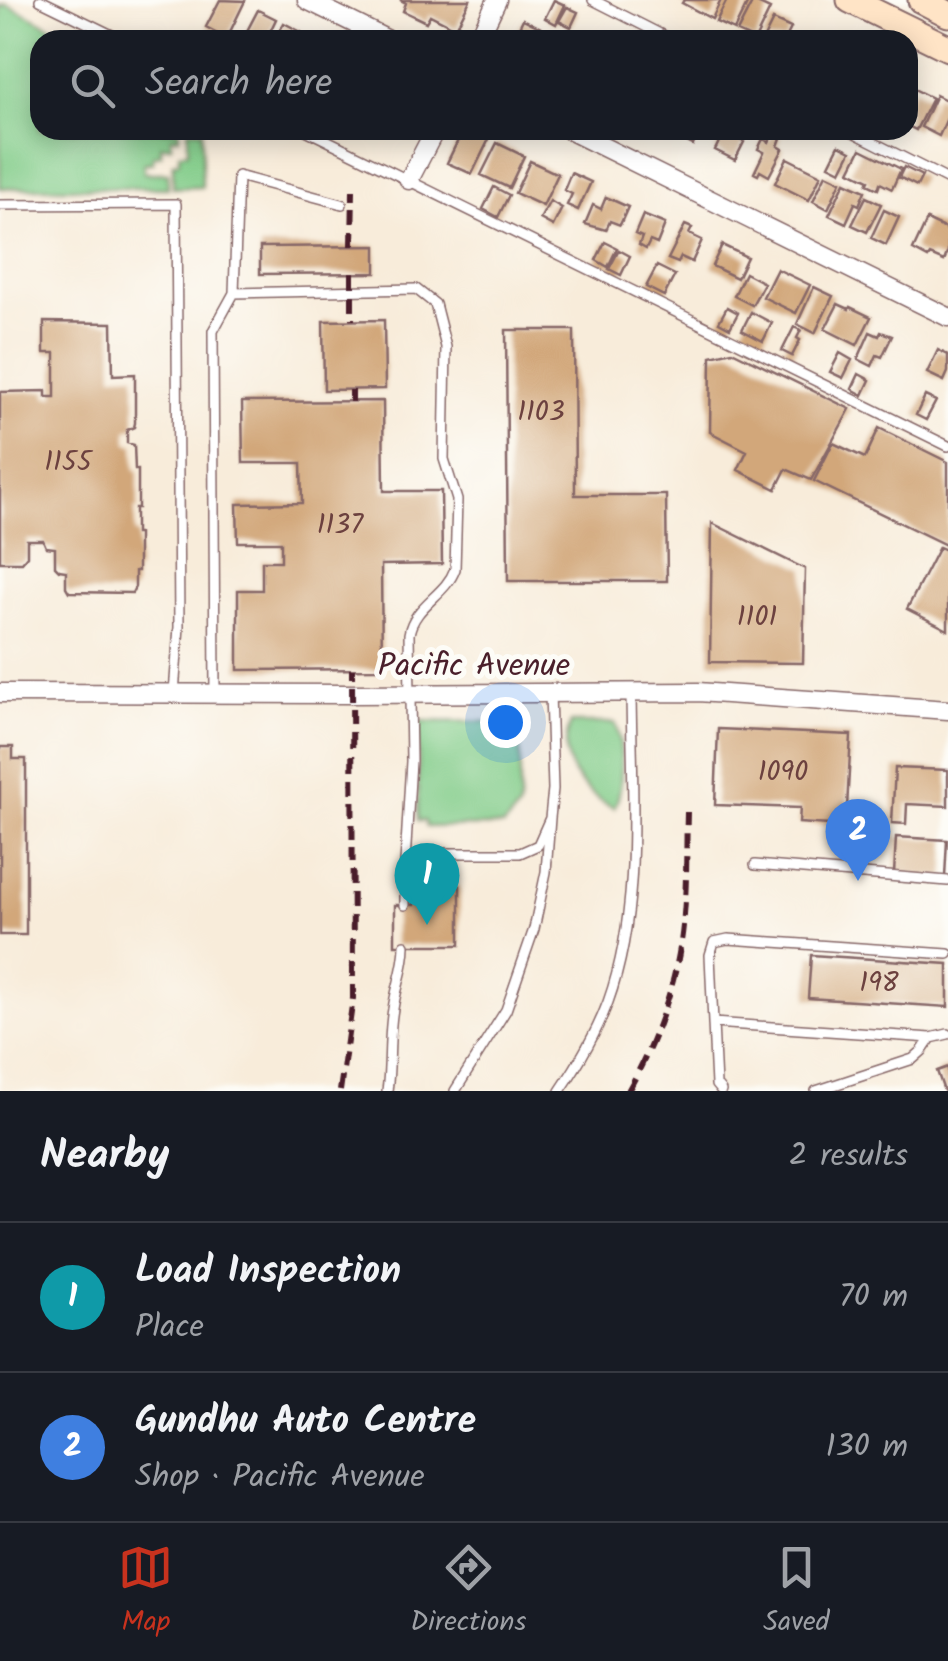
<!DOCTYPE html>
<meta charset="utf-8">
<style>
:root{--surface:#171b24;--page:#242831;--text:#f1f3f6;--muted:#9ea1a6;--line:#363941;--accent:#c8321e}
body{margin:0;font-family:Kalam,sans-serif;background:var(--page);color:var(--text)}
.you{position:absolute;left:505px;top:722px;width:35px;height:35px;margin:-25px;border:8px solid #fff;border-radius:50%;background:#1a73e8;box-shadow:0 0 0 15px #1a73e833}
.badge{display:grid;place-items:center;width:65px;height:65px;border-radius:50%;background:var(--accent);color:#fff;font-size:32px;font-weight:700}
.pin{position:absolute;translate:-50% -82px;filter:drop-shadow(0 2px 5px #0008)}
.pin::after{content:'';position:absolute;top:52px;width:35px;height:30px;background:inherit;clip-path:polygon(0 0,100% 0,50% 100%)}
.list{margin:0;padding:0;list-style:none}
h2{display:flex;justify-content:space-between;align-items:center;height:130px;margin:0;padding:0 40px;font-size:42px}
h2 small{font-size:32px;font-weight:400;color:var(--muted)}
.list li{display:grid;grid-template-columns:65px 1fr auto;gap:30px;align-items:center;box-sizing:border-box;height:150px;padding:0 40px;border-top:2px solid var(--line)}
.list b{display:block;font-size:38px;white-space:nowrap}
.list p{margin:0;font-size:32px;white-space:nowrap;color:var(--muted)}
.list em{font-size:32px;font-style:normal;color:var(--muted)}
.icon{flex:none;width:55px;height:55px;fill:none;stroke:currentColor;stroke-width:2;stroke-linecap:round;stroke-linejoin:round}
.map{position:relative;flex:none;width:948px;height:1091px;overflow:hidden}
.search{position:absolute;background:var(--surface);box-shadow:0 5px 25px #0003;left:30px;right:30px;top:30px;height:110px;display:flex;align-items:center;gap:25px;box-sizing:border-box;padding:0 35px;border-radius:30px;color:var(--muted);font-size:38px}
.sheet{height:430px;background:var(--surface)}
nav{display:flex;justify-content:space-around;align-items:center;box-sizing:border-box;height:140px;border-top:2px solid var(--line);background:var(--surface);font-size:28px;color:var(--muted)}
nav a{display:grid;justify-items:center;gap:5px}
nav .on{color:var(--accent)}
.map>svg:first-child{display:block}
.green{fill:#82cc89;stroke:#66765a;stroke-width:2.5}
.building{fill:#d2a77a}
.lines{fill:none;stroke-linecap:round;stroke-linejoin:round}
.service-casing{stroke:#876768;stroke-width:12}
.minor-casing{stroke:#876768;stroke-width:21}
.secondary-casing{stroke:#876768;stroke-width:29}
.service{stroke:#fff;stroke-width:9}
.minor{stroke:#fff;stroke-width:18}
.secondary{stroke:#ffe4c6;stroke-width:25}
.rail{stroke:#4a1f2b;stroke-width:6;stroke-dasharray:15 8;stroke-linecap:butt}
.labels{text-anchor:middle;stroke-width:10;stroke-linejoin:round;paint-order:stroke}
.number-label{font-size:28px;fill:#6c413f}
.street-label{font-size:32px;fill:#4a1f2b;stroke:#fdfcf7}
</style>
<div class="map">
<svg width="948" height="1091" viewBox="0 0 948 1091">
<rect width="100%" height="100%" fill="#fdfcf7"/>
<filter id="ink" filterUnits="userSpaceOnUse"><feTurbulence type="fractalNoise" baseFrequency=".01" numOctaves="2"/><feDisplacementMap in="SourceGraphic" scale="20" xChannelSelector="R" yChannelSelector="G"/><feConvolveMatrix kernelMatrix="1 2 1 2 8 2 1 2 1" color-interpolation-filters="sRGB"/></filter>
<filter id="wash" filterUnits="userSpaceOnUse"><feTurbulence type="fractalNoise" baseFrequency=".0048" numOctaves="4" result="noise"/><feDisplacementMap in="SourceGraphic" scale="40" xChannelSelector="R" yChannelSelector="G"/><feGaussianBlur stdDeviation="2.25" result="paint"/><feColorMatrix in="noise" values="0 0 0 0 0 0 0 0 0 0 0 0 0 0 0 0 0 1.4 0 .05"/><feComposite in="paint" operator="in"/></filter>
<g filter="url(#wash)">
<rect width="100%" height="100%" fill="#f8ecda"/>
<path class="green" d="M 6,4 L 78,40 L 40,40 L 40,130 L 179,130 L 179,137 L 171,137 L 171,146 L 161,146 L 161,155 L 153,156 L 153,163 L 144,163 L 144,173 L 168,173 L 168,188 L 0,188 L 0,5 L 4,7 Z
M 188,130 L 202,130 L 202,187 L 173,188 L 173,163 L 179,162 L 179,153 L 188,152 Z
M 418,721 L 522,722 L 527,731 L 520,739 L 520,802 L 518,809 L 504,826 L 426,827 L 425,821 L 418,821 Z
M 571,723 L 615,723 C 623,741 624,791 614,808 C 582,791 554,762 571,723 Z"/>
<g id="blocks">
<path class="building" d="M 220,0 L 245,1 L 227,38 L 206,27 Z
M 400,0 L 470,0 L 456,28 L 430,15 L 426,22 L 403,11 L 406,3 Z
M 554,0 L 565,5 L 556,24 L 545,18 Z
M 684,0 L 721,0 L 712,19 L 682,3 Z
M 727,0 L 749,0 L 734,30 L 716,22 Z
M 753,1 L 770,9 L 755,40 L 737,32 Z
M 567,7 L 578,12 L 571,27 L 559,21 Z
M 258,10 L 276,19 L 266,40 L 254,40 L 256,35 L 247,31 Z
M 523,19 L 543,29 L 539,37 L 546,40 L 513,40 Z
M 773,20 L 791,28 L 785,40 L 763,40 Z
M 284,23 L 301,32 L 297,40 L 275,40 Z
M 914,89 L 932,98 L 916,130 L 908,126 L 908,102 Z
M 936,95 L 948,101 L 948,116 L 939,136 L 921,127 Z
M 463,130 L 470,130 L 489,139 L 472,174 L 447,163 Z
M 676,130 L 701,130 L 693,145 L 673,135 Z
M 730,130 L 740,131 L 736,138 L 744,142 L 735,160 L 715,150 L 724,132 L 729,134 Z
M 773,134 L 781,138 L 778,146 L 783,149 L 769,176 L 760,171 L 758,175 L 754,173 L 764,152 L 758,149 L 763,139 L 769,142 Z
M 497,143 L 524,156 L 509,188 L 481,175 Z
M 839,145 L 851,151 L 841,171 L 829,165 Z
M 861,149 L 901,169 L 892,189 L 880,183 L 878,189 L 867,184 L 869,180 L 850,171 Z
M 787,158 L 821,175 L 809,200 L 775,183 Z
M 530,161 L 558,174 L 543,206 L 515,193 Z
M 904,167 L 922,176 L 917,186 L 899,177 Z
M 571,173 L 591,182 L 578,210 L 567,205 L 572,194 L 564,190 Z
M 826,174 L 841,181 L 828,209 L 813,201 Z
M 845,182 L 865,191 L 859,205 L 855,203 L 846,223 L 829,215 Z
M 494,187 L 509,195 L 498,217 L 483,209 Z
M 606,197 L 628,207 L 620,225 L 610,221 L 606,230 L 585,224 L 593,205 L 601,209 Z
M 866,197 L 881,204 L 867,232 L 852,225 Z
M 550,201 L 562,208 L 553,226 L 540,219 Z
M 884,210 L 899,217 L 886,245 L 871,238 Z
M 643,215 L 665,224 L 657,244 L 650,241 L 646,249 L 639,245 L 642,237 L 635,234 Z
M 927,220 L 948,230 L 948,251 L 944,261 L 930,255 L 928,258 L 913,250 Z
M 685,225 L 692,228 L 689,234 L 702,240 L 692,262 L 681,257 L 678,263 L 668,259 Z
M 605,242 L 617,248 L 608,267 L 596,260 Z
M 722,245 L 747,257 L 737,278 L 712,266 Z
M 376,246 L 376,273 L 260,274 L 260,247 Z
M 619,250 L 630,256 L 621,275 L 609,269 Z
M 657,266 L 675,275 L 664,296 L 646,287 Z
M 777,269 L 810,285 L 796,313 L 763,297 Z
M 745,273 L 764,283 L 752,305 L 734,296 Z
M 814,287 L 833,296 L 815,333 L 797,324 Z
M 838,304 L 849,309 L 850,307 L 871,317 L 857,345 L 825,329 Z
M 727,307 L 738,313 L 730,328 L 719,322 Z
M 751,312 L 772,323 L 763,341 L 742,330 Z
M 384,320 L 385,389 L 324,390 L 323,321 Z
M 44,322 L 112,323 L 113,375 L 135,374 L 135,423 L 134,427 L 127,430 L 127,443 L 134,445 L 135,470 L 138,470 L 138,508 L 135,508 L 135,534 L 138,534 L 138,571 L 135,571 L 135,587 L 132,593 L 69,592 L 66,587 L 66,571 L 59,570 L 55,566 L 55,548 L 46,547 L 43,540 L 27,540 L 27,556 L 22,562 L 0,562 L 0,392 L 46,391 L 46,397 L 55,397 L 55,353 L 44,353 Z
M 794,327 L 801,330 L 797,338 L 800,340 L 792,356 L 782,351 Z
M 506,330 L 574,330 L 575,495 L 666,495 L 667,581 L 508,581 Z
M 870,332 L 879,336 L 881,332 L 892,336 L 882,357 L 877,355 L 872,366 L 858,359 Z
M 938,350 L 948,355 L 948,372 L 944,381 L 927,373 Z
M 732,351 L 850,409 L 811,480 L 786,469 L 776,489 L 738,470 L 747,451 L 710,432 L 711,356 Z
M 840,353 L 852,360 L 843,378 L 830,372 Z
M 859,374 L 870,380 L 863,395 L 852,389 Z
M 925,396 L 936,401 L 926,420 L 916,415 Z
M 383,401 L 384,491 L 441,491 L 442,564 L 381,565 L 382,669 L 238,670 L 238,590 L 262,590 L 262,561 L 281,561 L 281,542 L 238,542 L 237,504 L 302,503 L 301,463 L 243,463 L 242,402 Z
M 879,428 L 948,462 L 948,546 L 814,481 L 833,443 L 865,458 Z
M 712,523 L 805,569 L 803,663 L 710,662 Z
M 939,547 L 948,551 L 948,630 L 907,609 Z
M 718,729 L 851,735 L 846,826 L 799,823 L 800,808 L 715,805 Z
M 0,747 L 13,747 L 13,759 L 26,759 L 26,935 L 0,935 Z
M 895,768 L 948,770 L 948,806 L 907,804 L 906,824 L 892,823 Z
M 896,837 L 947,840 L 945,877 L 894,874 Z
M 414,886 L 460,886 L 460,945 L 395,945 L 395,905 L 414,905 Z
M 811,955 L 948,964 L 948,1007 L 808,998 Z
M 948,1067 L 948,1091 L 944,1091 L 937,1071 Z"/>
</g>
</g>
<g filter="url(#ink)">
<use href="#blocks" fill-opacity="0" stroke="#876768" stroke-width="2.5"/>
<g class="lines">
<g class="service-casing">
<path id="service" d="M 40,0 L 122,40
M 593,0 L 672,40
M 306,130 L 948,446
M 849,130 L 948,180
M 0,205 L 176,204 L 179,627 L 174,693
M 234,293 L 416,289 L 435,304 L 446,347 L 444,459 L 457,500 L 455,569 C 446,595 414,605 409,634 L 411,761 L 405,863 L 405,905
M 215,693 L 213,331 L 234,293 L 238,176 L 342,204
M 435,853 L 520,853 L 538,845 L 550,818 L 553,789 L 550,693
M 755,865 L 948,881
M 713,1023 L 710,955 L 714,942 L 728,939 L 948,954
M 387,1091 C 391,1064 388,1036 393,1009 C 396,987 405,968 405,945
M 455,1091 L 506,1010 L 534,929 L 546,872 L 550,818
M 560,1091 C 579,1063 596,1034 608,1002 C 642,908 632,793 631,694
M 721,1091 L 716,1085 L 713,1023 L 931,1038 L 948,1034
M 816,1091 L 913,1059 L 922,1051 L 931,1038"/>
</g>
<g class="minor-casing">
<path id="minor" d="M 307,0 L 388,40
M 478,40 L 497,0
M 569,130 L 948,317
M 409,180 L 435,130
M 0,693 L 352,694 L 698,692 L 948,710"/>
</g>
<g class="secondary-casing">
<path id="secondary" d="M 850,0 L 948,48
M 921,0 L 948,14"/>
</g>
<use href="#service" class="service"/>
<use href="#minor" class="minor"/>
<use href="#secondary" class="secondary"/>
<path class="rail" d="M 352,246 L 353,190
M 352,272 L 352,320
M 352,390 L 352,402
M 340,1091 L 353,998 L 352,669
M 628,1091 C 658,1037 680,975 684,914 C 687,880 686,846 687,812"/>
</g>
</g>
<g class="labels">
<g class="number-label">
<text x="541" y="420">1103</text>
<text x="68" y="470">1155</text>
<text x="340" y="533">1137</text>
<text x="757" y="625">1101</text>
<text x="783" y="780">1090</text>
<text x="879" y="991">198</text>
</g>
<g class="street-label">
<text x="474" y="675">Pacific Avenue</text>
</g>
</g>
</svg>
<div class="you"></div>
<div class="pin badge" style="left:427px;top:925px;background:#0f9aa8">1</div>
<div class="pin badge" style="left:858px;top:881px;background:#3f7fe0">2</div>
<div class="search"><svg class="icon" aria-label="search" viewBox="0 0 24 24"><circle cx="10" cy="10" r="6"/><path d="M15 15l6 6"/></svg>Search here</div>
</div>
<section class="sheet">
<h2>Nearby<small>2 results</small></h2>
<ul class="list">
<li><span class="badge" style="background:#0f9aa8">1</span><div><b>Load Inspection</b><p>Place</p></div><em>70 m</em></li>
<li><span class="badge" style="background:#3f7fe0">2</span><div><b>Gundhu Auto Centre</b><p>Shop · Pacific Avenue</p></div><em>130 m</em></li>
</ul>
</section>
<nav>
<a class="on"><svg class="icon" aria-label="map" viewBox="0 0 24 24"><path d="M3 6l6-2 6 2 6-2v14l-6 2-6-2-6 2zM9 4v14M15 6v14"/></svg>Map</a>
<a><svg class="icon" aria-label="directions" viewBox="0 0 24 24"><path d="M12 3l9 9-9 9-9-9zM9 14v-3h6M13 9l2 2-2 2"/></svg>Directions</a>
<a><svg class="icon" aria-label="saved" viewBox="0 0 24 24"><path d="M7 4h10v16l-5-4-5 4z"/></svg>Saved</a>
</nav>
